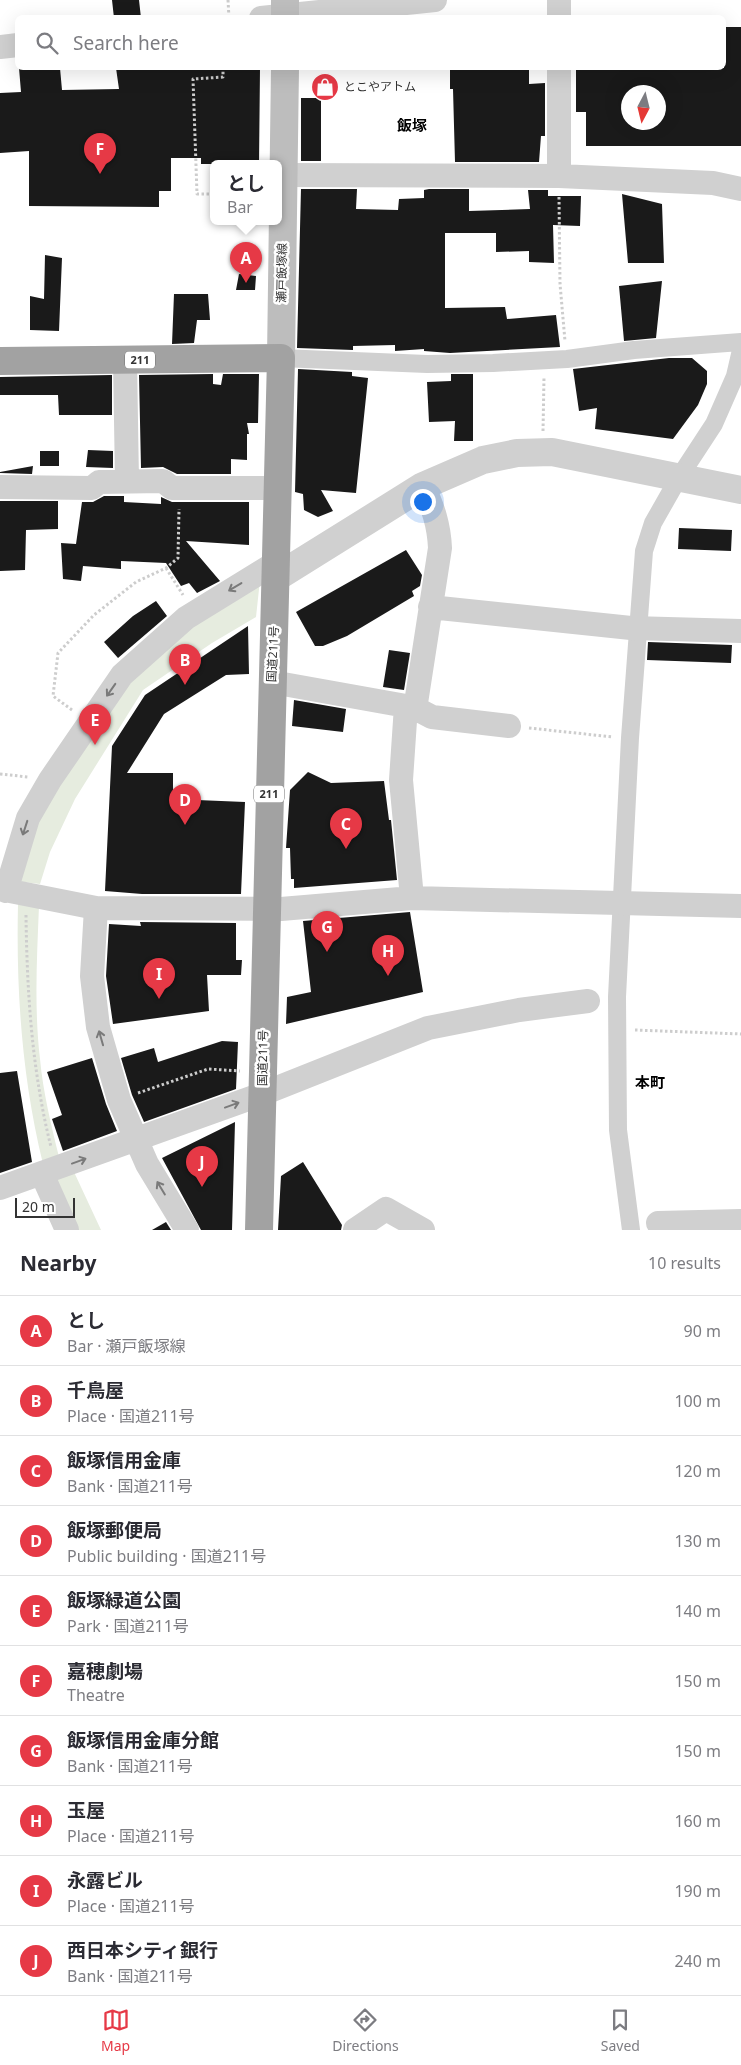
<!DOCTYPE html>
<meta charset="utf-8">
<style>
:root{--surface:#fff;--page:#f7f7f7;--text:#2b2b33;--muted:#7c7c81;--line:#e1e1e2;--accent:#e63946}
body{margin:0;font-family:"Noto Sans","Noto Sans JP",sans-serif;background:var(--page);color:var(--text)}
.compass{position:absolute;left:621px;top:85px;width:45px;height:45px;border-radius:50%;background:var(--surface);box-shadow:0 5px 20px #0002;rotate:187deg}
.scale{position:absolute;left:15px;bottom:12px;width:60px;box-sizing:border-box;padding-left:5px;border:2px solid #333;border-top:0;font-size:14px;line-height:18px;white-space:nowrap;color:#333;-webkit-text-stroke:4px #fff;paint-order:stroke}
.you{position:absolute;left:422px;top:501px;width:18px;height:18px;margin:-12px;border:4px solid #fff;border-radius:50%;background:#1a73e8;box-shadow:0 0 0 8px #1a73e833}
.badge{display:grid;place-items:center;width:32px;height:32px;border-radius:50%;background:var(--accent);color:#fff;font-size:16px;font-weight:700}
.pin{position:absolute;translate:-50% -41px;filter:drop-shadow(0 1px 2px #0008)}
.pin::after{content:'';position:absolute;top:26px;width:18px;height:15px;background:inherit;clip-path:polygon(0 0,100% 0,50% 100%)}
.popup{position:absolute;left:210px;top:160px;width:72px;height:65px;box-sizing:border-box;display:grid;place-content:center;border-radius:8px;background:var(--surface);filter:drop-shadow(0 1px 4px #0005);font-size:16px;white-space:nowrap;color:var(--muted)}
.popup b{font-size:19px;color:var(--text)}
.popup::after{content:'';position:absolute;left:50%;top:100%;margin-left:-10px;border:10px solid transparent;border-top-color:var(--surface)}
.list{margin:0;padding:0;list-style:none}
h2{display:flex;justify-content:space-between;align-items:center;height:65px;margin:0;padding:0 20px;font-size:21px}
h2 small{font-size:16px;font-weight:400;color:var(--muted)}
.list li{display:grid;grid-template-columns:32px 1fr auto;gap:15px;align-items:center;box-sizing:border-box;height:70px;padding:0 20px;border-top:1px solid var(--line)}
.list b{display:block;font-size:19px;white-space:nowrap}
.list p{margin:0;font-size:16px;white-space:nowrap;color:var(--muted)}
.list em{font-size:16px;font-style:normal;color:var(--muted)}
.icon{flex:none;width:28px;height:28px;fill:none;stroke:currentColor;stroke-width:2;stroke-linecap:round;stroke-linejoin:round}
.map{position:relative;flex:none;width:741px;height:1230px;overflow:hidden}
.search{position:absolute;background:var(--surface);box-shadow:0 5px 20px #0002;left:15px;right:15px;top:15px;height:55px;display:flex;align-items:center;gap:12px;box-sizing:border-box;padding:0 18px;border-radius:8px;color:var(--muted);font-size:19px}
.sheet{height:765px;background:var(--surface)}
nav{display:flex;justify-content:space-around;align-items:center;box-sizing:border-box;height:70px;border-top:1px solid var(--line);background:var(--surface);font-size:14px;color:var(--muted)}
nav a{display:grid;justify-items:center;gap:2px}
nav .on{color:var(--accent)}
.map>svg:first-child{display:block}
.green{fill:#e6ecdf}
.building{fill:#1a1a1a;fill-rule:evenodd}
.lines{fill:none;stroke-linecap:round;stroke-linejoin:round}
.path{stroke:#cdcdcd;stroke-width:3;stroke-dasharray:2.5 2.5;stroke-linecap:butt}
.pedestrian{stroke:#d0d0d0;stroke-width:18}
.minor{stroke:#d0d0d0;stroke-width:24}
.tertiary{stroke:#d0d0d0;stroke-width:28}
.secondary{stroke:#bdbdbd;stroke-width:28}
.trunk{stroke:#a2a2a2;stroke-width:28}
.oneway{stroke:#7a7a7a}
.labels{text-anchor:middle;stroke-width:5;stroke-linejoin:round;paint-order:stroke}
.shield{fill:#fff;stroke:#707070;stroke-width:1}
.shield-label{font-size:11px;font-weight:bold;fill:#333}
.poi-label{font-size:12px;fill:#333;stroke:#fff;text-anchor:start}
.street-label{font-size:12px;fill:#333;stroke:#fff}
.quarter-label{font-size:15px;font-weight:bold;fill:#000;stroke:#fff}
</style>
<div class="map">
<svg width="741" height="1230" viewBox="0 0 741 1230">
<rect width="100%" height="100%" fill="#fff"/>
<path class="green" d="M 260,580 L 256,617 L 212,643 L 143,690 L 75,799 L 50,852 L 40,884 L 15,881 L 38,813 L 99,720 L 165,643 Z
M 18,904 L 39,906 C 37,956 34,1008 40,1059 C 43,1092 51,1124 59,1157 L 43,1164 C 22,1078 16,992 18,904 Z
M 74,1172 L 101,1230 L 72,1230 L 50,1181 Z"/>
<path class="building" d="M 112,0 L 139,0 L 141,18 L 114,18 Z
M 724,27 L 741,27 L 741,146 L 586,146 L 586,112 L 576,112 L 576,68 L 724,68 ZM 628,92 L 658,92 L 658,122 L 628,122 Z
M 19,68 L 60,68 L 62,90 L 119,89 L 116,68 L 260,68 L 259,164 L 201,164 L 201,158 L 171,158 L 171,191 L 159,191 L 159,207 L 29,206 L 29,151 L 0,153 L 0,93 L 21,92 Z
M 450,68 L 529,68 L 529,84 L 545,83 L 545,136 L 541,136 L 539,162 L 455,162 L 453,89 L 450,89 Z
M 301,98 L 321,98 L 321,161 L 301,161 Z
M 301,189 L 357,189 L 356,209 L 398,210 L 399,199 L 424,198 L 424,190 L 429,189 L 469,189 L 469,211 L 530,209 L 528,190 L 548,190 L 548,196 L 581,196 L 580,226 L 553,225 L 554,263 L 529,262 L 529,251 L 496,252 L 496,233 L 445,233 L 445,308 L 505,307 L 507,319 L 556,315 L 560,347 L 450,353 L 424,351 L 424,349 L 395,351 L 395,345 L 353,346 L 353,350 L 297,348 Z
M 622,194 L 662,204 L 664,263 L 628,263 Z
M 45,255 L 62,258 L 59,331 L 30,330 L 30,296 L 44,299 Z
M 239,274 L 256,276 L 255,290 L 236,290 Z
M 662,281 L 656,338 L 624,341 L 619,286 Z
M 174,294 L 208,294 L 210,320 L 197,320 L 194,343 L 172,344 Z
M 669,358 L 692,358 L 707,371 L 707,384 L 698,405 L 673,439 L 595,429 L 597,408 L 579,411 L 573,369 Z
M 298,369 L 352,372 L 352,376 L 368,378 L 356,493 L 321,490 L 333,511 L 318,517 L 304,510 L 303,494 L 295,492 Z
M 213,374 L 213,384 L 221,385 L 223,374 L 259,374 L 258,423 L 247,423 L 249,434 L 247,434 L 247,460 L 231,459 L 231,474 L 177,474 L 163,467 L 141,468 L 139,375 Z
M 451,374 L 473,374 L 473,441 L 454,441 L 455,421 L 429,422 L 427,382 L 451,381 Z
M 112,375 L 112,415 L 59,415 L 58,395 L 0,395 L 0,377 Z
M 88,450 L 113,451 L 113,468 L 86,467 Z
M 40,451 L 59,451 L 59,466 L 40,466 Z
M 33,466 L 32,474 L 0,473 L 0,472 Z
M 104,496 L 124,496 L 124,502 L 161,504 L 161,497 L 172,502 L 249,502 L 249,545 L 186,541 L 220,581 L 197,593 L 189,583 L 181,586 L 166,563 L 121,561 L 121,569 L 83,566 L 81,581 L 63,579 L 61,543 L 76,544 L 82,502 L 93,502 Z
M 0,501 L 58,501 L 58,529 L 26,530 L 25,570 L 0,571 Z
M 679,528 L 732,530 L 731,551 L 678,549 Z
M 406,550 L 422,575 L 420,586 L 412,591 L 414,596 L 347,636 L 323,646 L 315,646 L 296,612 Z
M 156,601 L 167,616 L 118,658 L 104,642 L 133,616 Z
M 248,626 L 249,674 L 226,675 L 164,714 L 127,773 L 173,773 L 173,799 L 245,802 L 241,894 L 142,894 L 105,891 L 112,746 L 145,695 Z
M 648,642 L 732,645 L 731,663 L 647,660 Z
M 389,650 L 410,653 L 404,690 L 383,687 Z
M 294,700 L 346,709 L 343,732 L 292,726 Z
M 308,772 L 331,783 L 384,781 L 389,820 L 391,820 L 397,880 L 294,888 L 294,879 L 291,879 L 290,848 L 286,848 L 290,790 Z
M 410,912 L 423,992 L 286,1024 L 287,997 L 311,992 L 303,921 Z
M 140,922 L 236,923 L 236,960 L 242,960 L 241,975 L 207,975 L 209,1011 L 113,1024 L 106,976 L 109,924 L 141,926 Z
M 222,1041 L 238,1042 L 236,1089 L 144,1122 L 132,1095 L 121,1058 L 154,1048 L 158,1062 Z
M 92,1058 L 106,1104 L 117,1131 L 63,1151 L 52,1119 L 62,1115 L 47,1072 Z
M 17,1071 L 32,1162 L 0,1173 L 0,1073 Z
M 235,1122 L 232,1230 L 201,1230 L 162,1158 Z
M 303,1162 L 342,1225 L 341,1230 L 278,1230 L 281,1176 Z
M 166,1222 L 171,1230 L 152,1230 Z"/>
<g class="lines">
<path class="path" d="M 228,0 L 229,18
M 214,194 L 197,194 L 193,79 L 223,77 L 223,68
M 559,197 L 560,284 L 565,341
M 543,431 L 544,377
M 166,568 L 183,595
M 72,710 L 53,696 L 58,653 L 94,615 L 136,582 L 166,568 L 178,558 L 179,509
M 529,728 L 613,737
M 0,774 L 28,777
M 26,915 C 27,994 32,1071 51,1147
M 635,1030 L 741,1034
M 138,1093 L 208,1069 L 240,1071"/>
<path class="pedestrian" d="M 281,358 L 427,364 L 493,363 L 567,359 L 634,350 L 741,342
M 631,1230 L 618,1130 L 617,997 L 630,738 L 644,551 L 653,523 L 678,479 L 714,424 L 735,376 L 741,350"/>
<path class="minor" d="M 559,0 L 559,18
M 261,18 L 435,0
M 0,47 L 18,45
M 559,68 L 559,176
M 284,175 L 559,176 L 713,183 L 741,189
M 125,360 L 127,481
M 0,487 L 92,488 L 99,482 L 163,481 L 172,488 L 277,488
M 430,607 L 631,628 L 741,631
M 272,682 L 406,706 L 416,703 L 440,548 C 439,525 433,507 423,486
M 406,706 L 401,780 L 412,898
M 411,706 L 432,717 L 509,726
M 0,889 L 96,908 L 281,909 L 412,898 L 741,906
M 6,891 L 28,818 L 50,780 L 122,675 L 186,618 L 277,562
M 96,908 L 92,976 L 98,1027 L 119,1100 L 147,1164 L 187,1230
M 42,1174 L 67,1230
M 0,1188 L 262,1094 L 428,1028 L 519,1010 L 588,1001
M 658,1223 L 741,1221
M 355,1230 L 386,1209 L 423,1230"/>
<path class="tertiary" d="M 277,577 L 423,486 L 483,460 L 517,453 L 552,452 L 741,490"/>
<path class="secondary" d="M 285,18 L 285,0
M 281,358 L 285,68"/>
<path class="trunk" d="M 0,361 L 281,358 L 259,1230"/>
</g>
<defs><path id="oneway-shaft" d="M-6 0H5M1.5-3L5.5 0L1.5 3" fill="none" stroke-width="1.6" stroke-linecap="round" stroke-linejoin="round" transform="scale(1.25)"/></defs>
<g class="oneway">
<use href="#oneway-shaft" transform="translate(235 587) rotate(149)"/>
<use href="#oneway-shaft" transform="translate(111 690) rotate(125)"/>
<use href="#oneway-shaft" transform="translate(25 828) rotate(108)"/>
<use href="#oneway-shaft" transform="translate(101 1038) rotate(-106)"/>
<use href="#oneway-shaft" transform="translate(232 1105) rotate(-20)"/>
<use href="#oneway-shaft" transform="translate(79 1161) rotate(-20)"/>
<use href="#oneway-shaft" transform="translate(161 1188) rotate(-121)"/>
</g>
<defs>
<g id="shop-disc" transform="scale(1.4375)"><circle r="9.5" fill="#e63946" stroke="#fff"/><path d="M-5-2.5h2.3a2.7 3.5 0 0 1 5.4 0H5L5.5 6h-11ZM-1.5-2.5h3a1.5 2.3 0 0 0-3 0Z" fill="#fff"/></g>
</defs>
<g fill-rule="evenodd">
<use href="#shop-disc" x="325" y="87"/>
</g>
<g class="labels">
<g class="shield">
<rect x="125" y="351.5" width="30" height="17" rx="4"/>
<rect x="254" y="785.5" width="30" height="17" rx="4"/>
</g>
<g class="shield-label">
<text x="140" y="364">211</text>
<text x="269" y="798">211</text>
</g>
<g class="poi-label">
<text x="344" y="91">とこやアトム</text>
</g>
<g class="street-label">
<text transform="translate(282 273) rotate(-89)" y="4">瀬戸飯塚線</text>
<text transform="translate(273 654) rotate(-87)" y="4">国道211号</text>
<text transform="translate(263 1058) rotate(-89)" y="4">国道211号</text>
</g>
<g class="quarter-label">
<text x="412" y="131">飯塚</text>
<text x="650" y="1088">本町</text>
</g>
</g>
</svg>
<svg class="compass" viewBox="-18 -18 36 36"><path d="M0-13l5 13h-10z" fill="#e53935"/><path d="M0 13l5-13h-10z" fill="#7c7c81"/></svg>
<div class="scale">20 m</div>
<div class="you"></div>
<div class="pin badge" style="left:246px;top:283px">A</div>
<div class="popup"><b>とし</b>Bar</div>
<div class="pin badge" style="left:185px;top:685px">B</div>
<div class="pin badge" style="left:346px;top:849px">C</div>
<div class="pin badge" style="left:185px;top:825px">D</div>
<div class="pin badge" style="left:95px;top:745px">E</div>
<div class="pin badge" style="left:100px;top:174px">F</div>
<div class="pin badge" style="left:327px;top:952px">G</div>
<div class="pin badge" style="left:388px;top:976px">H</div>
<div class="pin badge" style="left:159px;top:999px">I</div>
<div class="pin badge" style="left:202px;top:1187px">J</div>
<div class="search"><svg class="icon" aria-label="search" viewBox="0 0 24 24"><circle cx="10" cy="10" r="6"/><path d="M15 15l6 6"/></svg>Search here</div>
</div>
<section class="sheet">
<h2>Nearby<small>10 results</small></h2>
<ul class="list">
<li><span class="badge">A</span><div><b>とし</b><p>Bar · 瀬戸飯塚線</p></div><em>90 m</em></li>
<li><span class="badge">B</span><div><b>千鳥屋</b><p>Place · 国道211号</p></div><em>100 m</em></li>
<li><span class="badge">C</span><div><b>飯塚信用金庫</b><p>Bank · 国道211号</p></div><em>120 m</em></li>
<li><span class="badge">D</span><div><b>飯塚郵便局</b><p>Public building · 国道211号</p></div><em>130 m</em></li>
<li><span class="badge">E</span><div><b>飯塚緑道公園</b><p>Park · 国道211号</p></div><em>140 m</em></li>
<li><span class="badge">F</span><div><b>嘉穂劇場</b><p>Theatre</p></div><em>150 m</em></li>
<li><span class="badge">G</span><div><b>飯塚信用金庫分館</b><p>Bank · 国道211号</p></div><em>150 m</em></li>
<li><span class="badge">H</span><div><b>玉屋</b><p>Place · 国道211号</p></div><em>160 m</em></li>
<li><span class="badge">I</span><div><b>永露ビル</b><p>Place · 国道211号</p></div><em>190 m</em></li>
<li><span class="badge">J</span><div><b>西日本シティ銀行</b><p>Bank · 国道211号</p></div><em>240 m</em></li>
</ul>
</section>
<nav>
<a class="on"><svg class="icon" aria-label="map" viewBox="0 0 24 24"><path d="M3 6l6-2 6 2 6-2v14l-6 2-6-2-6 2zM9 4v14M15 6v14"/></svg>Map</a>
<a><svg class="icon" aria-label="directions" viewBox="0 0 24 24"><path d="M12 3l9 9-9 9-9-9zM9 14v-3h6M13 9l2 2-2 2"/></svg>Directions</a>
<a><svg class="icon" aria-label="saved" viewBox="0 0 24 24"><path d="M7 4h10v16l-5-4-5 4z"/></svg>Saved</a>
</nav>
